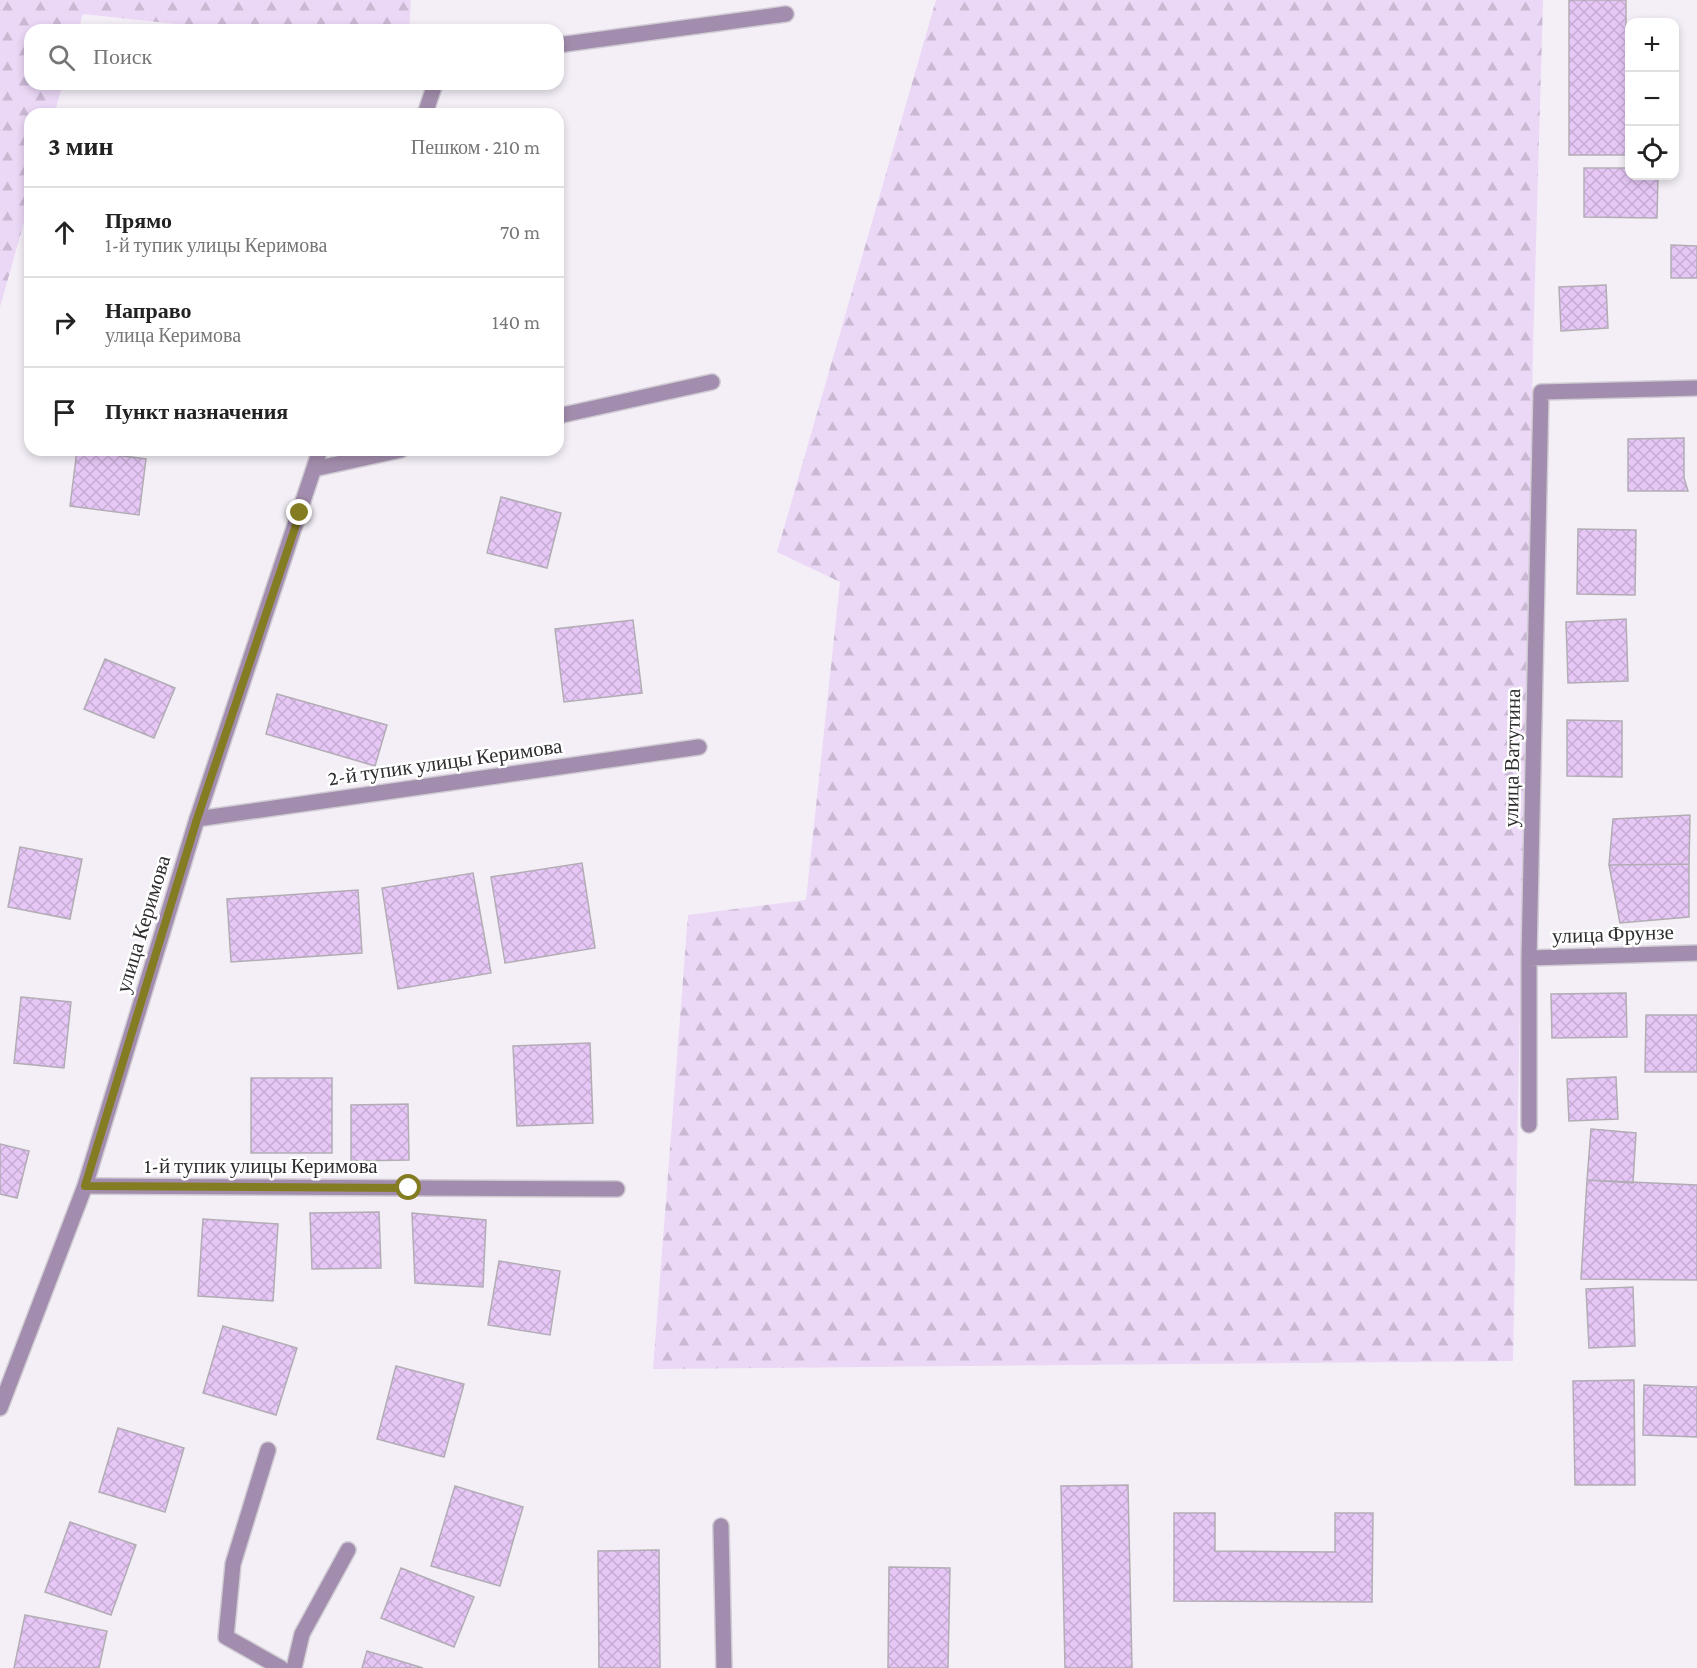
<!DOCTYPE html>
<html lang="ru">
<meta charset="utf-8">
<style>
:root{--surface:#fff;--page:#f2f2f2;--text:#222;--muted:#767676;--line:#e0e0e0}
body{margin:0;font-family:"Crimson Pro",serif;background:var(--page);color:var(--text)}
.controls{position:absolute;right:18px;top:18px;display:grid;overflow:hidden;border-radius:12px;box-shadow:0 3px 9px #0003}
.controls button{width:54px;height:54px;display:grid;place-items:center;padding:0;border:0;border-bottom:2px solid var(--line);background:var(--surface);color:var(--text);font:30px sans-serif}
.stop{position:absolute;width:18px;height:18px;margin:-14px;border:4px solid #847c22;border-radius:50%;background:#fff}
.stop.end{background:#847c22;border-color:#fff;box-shadow:0 2px 6px #0008}
.list{margin:0;padding:0;list-style:none}
h2{display:flex;justify-content:space-between;align-items:center;height:78px;margin:0;padding:0 24px;font-size:26px}
h2 small{font-size:20px;font-weight:400;color:var(--muted)}
.list li{display:grid;grid-template-columns:39px 1fr auto;gap:18px;align-items:center;box-sizing:border-box;height:90px;padding:0 24px;border-top:2px solid var(--line)}
.list b{display:block;font-size:22px;white-space:nowrap}
.list p{margin:0;font-size:20px;white-space:nowrap;color:var(--muted)}
.list em{font-size:20px;font-style:normal;color:var(--muted)}
.icon{flex:none;width:33px;height:33px;fill:none;stroke:currentColor;stroke-width:2;stroke-linecap:round;stroke-linejoin:round}
.map{position:relative;flex:none;width:1697px;height:1668px;overflow:hidden}
.search{position:absolute;background:var(--surface);box-shadow:0 3px 9px #0003;left:24px;top:24px;width:540px;height:66px;display:flex;align-items:center;gap:15px;box-sizing:border-box;padding:0 21px;border-radius:18px;color:var(--muted);font-size:22px}
.panel{position:absolute;background:var(--surface);box-shadow:0 3px 9px #0003;left:24px;top:108px;width:540px;height:348px;border-radius:18px}
.map>svg:first-child{display:block}
.forest{fill:url(#forest-firs)}
.building{fill:url(#building-cross-hatch);stroke:#b2adb5;stroke-width:1.5}
.lines{fill:none;stroke-linecap:round;stroke-linejoin:round}
.lane-casing{stroke:#d0ccd3;stroke-width:18}
.street-casing{stroke:#d0ccd3;stroke-width:18}
.lane{stroke:#a38dae;stroke-width:15}
.street{stroke:#a38dae;stroke-width:15}
.route{stroke:#847c22;stroke-width:8}
.labels{text-anchor:middle;stroke-width:5;stroke-linejoin:round;paint-order:stroke}
.street-label{font-size:21px;fill:#2e2c2f;stroke:#fff}
</style>
<div class="map">
<svg width="1697" height="1668" viewBox="0 0 1697 1668">
<defs>
<pattern id="forest-firs" width="22" height="20" patternUnits="userSpaceOnUse" patternTransform="scale(1.5)"><rect width="22" height="20" fill="#ebd7f6"/><path d="M5 1l3.5 6h-7zM16 11l3.5 6h-7z" fill="#cab9d3"/></pattern>
<pattern id="building-cross-hatch" width="8" height="8" patternUnits="userSpaceOnUse" patternTransform="scale(1.5)"><rect width="8" height="8" fill="#e6c7f6"/><path d="M0 0l8 8M0 8l8-8" fill="none" stroke="#c6abd3"/></pattern>
</defs>
<rect width="100%" height="100%" fill="#f4eff7"/>
<path class="forest" d="M 0,0 L 411,0 L 409,30 L 232,30 L 83,14 L 78,30 L 30,30 L 30,84 L 63,84 L 54,114 L 30,114 L 30,201 L 0,307 Z
M 936,0 L 1543,0 L 1533,350 L 1513,1361 L 653,1369 L 688,915 L 806,900 L 840,582 L 777,552 Z"/>
<path class="building" d="M 1569,0 L 1626,0 L 1626,155 L 1569,155 Z
M 1584,168 L 1630,168 L 1630,176 L 1658,176 L 1657,218 L 1584,217 Z
M 1671,245 L 1697,246 L 1697,278 L 1671,278 Z
M 1606,285 L 1608,328 L 1561,331 L 1559,287 Z
M 1684,438 L 1684,478 L 1688,491 L 1628,491 L 1628,439 Z
M 77,450 L 146,459 L 139,515 L 70,506 Z
M 501,497 L 561,513 L 547,568 L 487,553 Z
M 1578,529 L 1636,530 L 1635,595 L 1577,594 Z
M 1626,619 L 1628,681 L 1568,683 L 1566,622 Z
M 633,620 L 642,693 L 564,702 L 555,629 Z
M 105,659 L 175,688 L 154,738 L 84,709 Z
M 277,694 L 387,725 L 375,766 L 266,734 Z
M 1567,720 L 1622,721 L 1622,777 L 1567,776 Z
M 1690,815 L 1689,864 L 1609,865 L 1613,819 Z
M 20,847 L 82,859 L 70,919 L 8,907 Z
M 582,863 L 595,948 L 505,963 L 491,877 Z
M 1689,864 L 1689,917 L 1620,923 L 1609,865 Z
M 473,873 L 491,973 L 398,989 L 382,888 Z
M 358,890 L 362,953 L 231,962 L 227,899 Z
M 1626,993 L 1627,1037 L 1552,1038 L 1551,994 Z
M 21,997 L 71,1002 L 64,1068 L 14,1063 Z
M 1646,1015 L 1697,1015 L 1697,1072 L 1645,1072 Z
M 590,1043 L 593,1123 L 517,1126 L 513,1046 Z
M 1616,1077 L 1618,1119 L 1569,1121 L 1567,1079 Z
M 251,1078 L 332,1078 L 332,1153 L 251,1153 Z
M 408,1104 L 409,1160 L 351,1161 L 351,1105 Z
M 1591,1129 L 1636,1133 L 1633,1183 L 1587,1180 Z
M 0,1144 L 29,1151 L 17,1198 L 0,1194 Z
M 1587,1180 L 1697,1185 L 1697,1280 L 1581,1279 Z
M 379,1212 L 381,1268 L 312,1269 L 310,1213 Z
M 412,1213 L 486,1220 L 483,1287 L 415,1283 Z
M 203,1219 L 278,1224 L 273,1301 L 198,1296 Z
M 499,1261 L 560,1271 L 550,1335 L 488,1325 Z
M 1633,1287 L 1635,1346 L 1589,1348 L 1586,1289 Z
M 223,1326 L 297,1348 L 276,1415 L 203,1393 Z
M 396,1366 L 464,1384 L 444,1457 L 377,1439 Z
M 1634,1380 L 1635,1485 L 1575,1485 L 1573,1381 Z
M 1644,1385 L 1697,1387 L 1697,1437 L 1643,1435 Z
M 118,1428 L 184,1448 L 165,1512 L 99,1492 Z
M 1128,1485 L 1132,1668 L 1065,1668 L 1061,1486 Z
M 455,1486 L 523,1507 L 500,1586 L 431,1566 Z
M 1174,1513 L 1215,1513 L 1215,1551 L 1335,1552 L 1335,1513 L 1373,1513 L 1372,1602 L 1174,1601 Z
M 70,1522 L 136,1545 L 111,1615 L 45,1592 Z
M 659,1550 L 660,1668 L 599,1668 L 598,1551 Z
M 889,1567 L 950,1568 L 948,1668 L 888,1668 Z
M 401,1568 L 474,1597 L 454,1647 L 381,1618 Z
M 25,1615 L 107,1631 L 99,1668 L 14,1668 Z
M 367,1651 L 423,1668 L 362,1668 Z"/>
<g class="lines">
<g class="lane-casing">
<path id="lane" d="M 558,45 L 786,14
M 558,416 L 712,382
M 314,469 L 401,450
M 197,819 L 699,747
M 85,1186 L 617,1189
M 268,1450 L 233,1564 L 226,1637 L 281,1668
M 721,1526 L 724,1668
M 294,1668 L 302,1634 L 348,1550"/>
</g>
<g class="street-casing">
<path id="street" d="M 425,114 L 435,84
M 1529,958 L 1697,953
M 1529,1125 L 1529,958 L 1541,392 L 1697,388
M 0,1408 L 85,1186 L 197,819 L 320,450"/>
</g>
<use href="#lane" class="lane"/>
<use href="#street" class="street"/>
</g>
<g class="lines">
<path class="route" d="M 300,513 L 197,819 L 85,1186 L 409,1188"/>
</g>
<g class="labels">
<g class="street-label">
<text transform="translate(1512 758) rotate(-89)" y="7">улица Ватутина</text>
<text transform="translate(445 762) rotate(-8)" y="7">2-й тупик улицы Керимова</text>
<text transform="translate(143 924) rotate(-73)" y="7">улица Керимова</text>
<text transform="translate(1613 934) rotate(-2)" y="7">улица Фрунзе</text>
<text x="261" y="1173">1-й тупик улицы Керимова</text>
</g>
</g>
</svg>
<div class="controls">
<button>+</button>
<button>−</button>
<button><svg class="icon" aria-label="locate" viewBox="0 0 24 24"><circle cx="12" cy="12" r="6"/><path d="M12 2v4M12 18v4M2 12h4M18 12h4"/></svg></button>
</div>
<div class="stop" style="left:409px;top:1188px"></div>
<div class="stop end" style="left:300px;top:513px"></div>
<div class="search"><svg class="icon" aria-label="search" viewBox="0 0 24 24"><circle cx="10" cy="10" r="6"/><path d="M15 15l6 6"/></svg>Поиск</div>
<section class="panel">
<h2>3 мин<small>Пешком · 210 m</small></h2>
<ul class="list">
<li><svg class="icon" aria-label="ahead" viewBox="0 0 24 24"><path d="M12 20V5M6 11l6-6 6 6"/></svg><div><b>Прямо</b><p>1-й тупик улицы Керимова</p></div><em>70 m</em></li>
<li><svg class="icon" aria-label="right" viewBox="0 0 24 24"><path d="M7 20v-9h11M14 6l5 5-5 5"/></svg><div><b>Направо</b><p>улица Керимова</p></div><em>140 m</em></li>
<li><svg class="icon" aria-label="arrive" viewBox="0 0 24 24"><path d="M6 21V4h12l-3 4 3 4H6"/></svg><div><b>Пункт назначения</b></div></li>
</ul>
</section>
</div>
